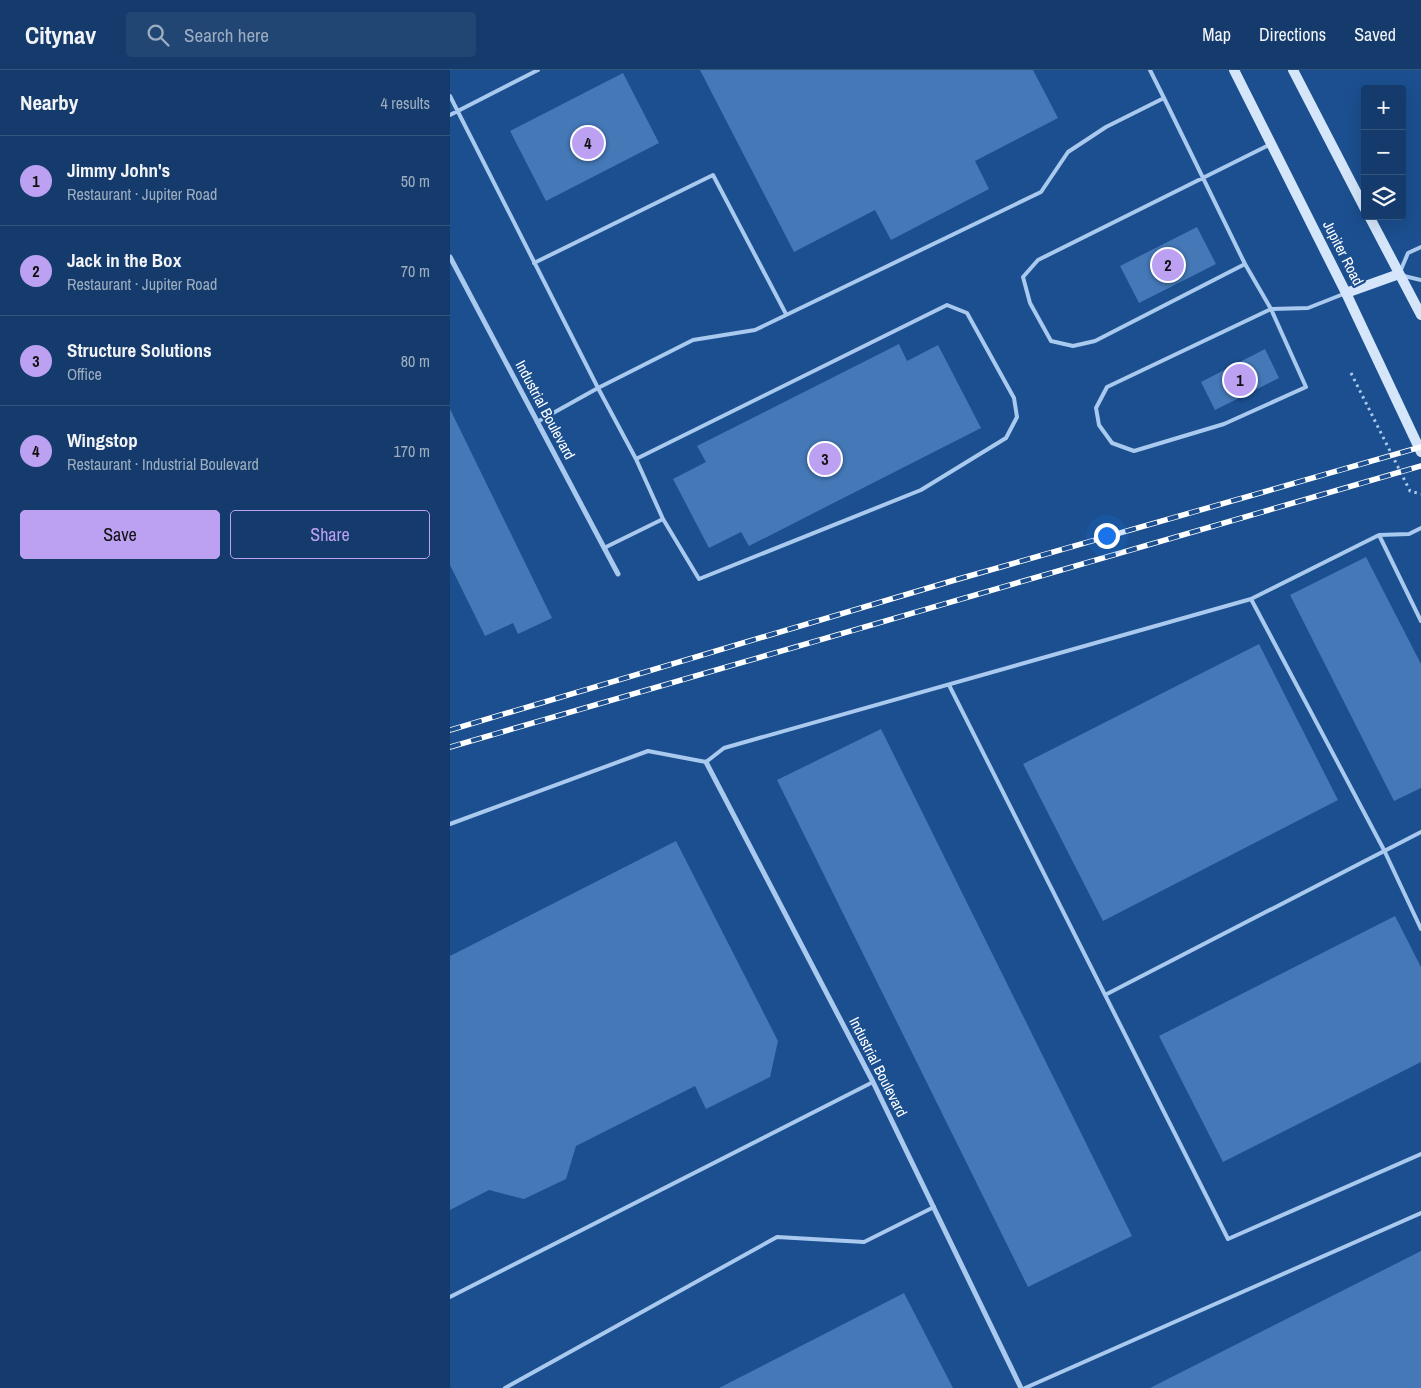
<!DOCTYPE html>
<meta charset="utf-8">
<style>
:root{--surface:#143b6b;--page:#214673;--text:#f1f3f6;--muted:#9dadc1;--line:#33557e;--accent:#bca0f2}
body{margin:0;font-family:"Archivo Narrow",sans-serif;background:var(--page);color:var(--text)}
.controls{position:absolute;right:15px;top:15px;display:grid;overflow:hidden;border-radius:5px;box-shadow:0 5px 20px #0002}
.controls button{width:45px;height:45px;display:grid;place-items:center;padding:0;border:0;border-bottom:1px solid var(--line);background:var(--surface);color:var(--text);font:25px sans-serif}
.you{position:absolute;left:656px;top:465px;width:18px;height:18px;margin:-12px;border:4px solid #fff;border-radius:50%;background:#1a73e8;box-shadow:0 0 0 8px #1a73e833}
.badge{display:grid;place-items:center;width:32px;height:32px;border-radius:50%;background:var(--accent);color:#111;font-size:16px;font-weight:700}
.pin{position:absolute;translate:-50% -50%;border:2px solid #fff;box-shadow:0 1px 5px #0006}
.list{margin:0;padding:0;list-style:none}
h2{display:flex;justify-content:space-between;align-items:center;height:65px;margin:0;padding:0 20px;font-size:21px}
h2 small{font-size:16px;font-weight:400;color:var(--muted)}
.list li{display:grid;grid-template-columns:32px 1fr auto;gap:15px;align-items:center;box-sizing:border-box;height:90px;padding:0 20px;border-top:1px solid var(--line)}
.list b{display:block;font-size:19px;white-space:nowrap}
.list p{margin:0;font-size:16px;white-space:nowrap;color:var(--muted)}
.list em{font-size:16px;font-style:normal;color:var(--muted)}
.actions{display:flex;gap:10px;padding:15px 20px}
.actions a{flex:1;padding:11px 0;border:1px solid var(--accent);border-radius:5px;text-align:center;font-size:18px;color:var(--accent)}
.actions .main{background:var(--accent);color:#111}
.icon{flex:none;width:28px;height:28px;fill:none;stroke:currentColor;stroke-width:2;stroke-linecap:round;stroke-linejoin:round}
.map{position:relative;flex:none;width:971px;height:1318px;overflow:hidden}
header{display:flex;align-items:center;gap:30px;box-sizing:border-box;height:70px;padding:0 25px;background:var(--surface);border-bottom:1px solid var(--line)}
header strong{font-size:24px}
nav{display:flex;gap:28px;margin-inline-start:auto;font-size:18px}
.search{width:350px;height:45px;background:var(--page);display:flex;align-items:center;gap:12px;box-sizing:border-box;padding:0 18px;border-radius:5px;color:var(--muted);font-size:19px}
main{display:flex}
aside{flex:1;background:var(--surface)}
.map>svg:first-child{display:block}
.building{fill:#4478b7}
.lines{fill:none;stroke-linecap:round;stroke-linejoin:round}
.path{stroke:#a9c9ee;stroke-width:3;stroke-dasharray:2.5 4;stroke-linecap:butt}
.lane{stroke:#a9c9ee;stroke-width:4}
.street{stroke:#a9c9ee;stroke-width:5}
.secondary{stroke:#d6e6fa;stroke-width:10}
.rail-casing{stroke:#fff;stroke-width:5.5}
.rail{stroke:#1b4f8f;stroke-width:4;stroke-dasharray:11;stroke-linecap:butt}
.labels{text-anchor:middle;stroke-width:4.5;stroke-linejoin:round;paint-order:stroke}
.street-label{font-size:15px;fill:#fff;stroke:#1b4f8f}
</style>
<header>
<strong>Citynav</strong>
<div class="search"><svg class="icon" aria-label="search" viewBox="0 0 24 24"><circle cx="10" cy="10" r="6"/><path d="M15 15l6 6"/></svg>Search here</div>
<nav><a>Map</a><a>Directions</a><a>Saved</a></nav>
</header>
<main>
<aside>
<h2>Nearby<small>4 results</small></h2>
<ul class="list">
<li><span class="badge">1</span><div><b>Jimmy John's</b><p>Restaurant · Jupiter Road</p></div><em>50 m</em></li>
<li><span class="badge">2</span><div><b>Jack in the Box</b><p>Restaurant · Jupiter Road</p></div><em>70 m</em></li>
<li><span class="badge">3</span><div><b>Structure Solutions</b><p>Office</p></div><em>80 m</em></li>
<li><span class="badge">4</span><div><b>Wingstop</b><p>Restaurant · Industrial Boulevard</p></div><em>170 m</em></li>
</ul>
<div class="actions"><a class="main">Save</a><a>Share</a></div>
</aside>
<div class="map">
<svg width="971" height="1318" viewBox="0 0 971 1318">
<rect width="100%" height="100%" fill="#1b4f8f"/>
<path class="building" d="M 250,0 L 583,0 L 608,48 L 525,91 L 539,119 L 441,170 L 425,140 L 344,182 Z
M 173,3 L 209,73 L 96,131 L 60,61 Z
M 747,157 L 766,194 L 689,233 L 670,196 Z
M 449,274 L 457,291 L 488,275 L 531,358 L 299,476 L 291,462 L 259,478 L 223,409 L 256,392 L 247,376 Z
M 815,279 L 829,308 L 765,340 L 751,312 Z
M 0,339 L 102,548 L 68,564 L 63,553 L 35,566 L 0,495 Z
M 916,487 L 971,594 L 971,718 L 944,731 L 840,525 Z
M 809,574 L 888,730 L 653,851 L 573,694 Z
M 431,659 L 682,1166 L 578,1217 L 327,710 Z
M 226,771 L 328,971 L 320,1007 L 256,1039 L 245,1016 L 126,1076 L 116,1109 L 74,1129 L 39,1120 L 0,1140 L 0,886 Z
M 945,846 L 971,897 L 971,992 L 773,1092 L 709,966 Z
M 971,1181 L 971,1318 L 700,1318 Z
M 454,1223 L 503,1318 L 269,1318 Z"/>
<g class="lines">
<path class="path" d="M 901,303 L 960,421 L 971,424"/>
<path class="lane" d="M 0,26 L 148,318 L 186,389 L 213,449 L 249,509 L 471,420 L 556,368 L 567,347 L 564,328 L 517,243 L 497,235 L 186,389
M 714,28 L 795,194
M 0,45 L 88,0
M 819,75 L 588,190 L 573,207 L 580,233 L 601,271 L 623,276 L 645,271 L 795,194 L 821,239 L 858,238 L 896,223
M 84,193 L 263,105 L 336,244
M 950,202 L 958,183 L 971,177
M 954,206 L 971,210
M 821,239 L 856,317 L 774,354 L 684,381 L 662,373 L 649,355 L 646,338 L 657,317 Z
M 87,352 L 148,318 L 243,270 L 305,260 L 591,122 L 618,82 L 656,57 L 714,28 L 700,0
M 929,465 L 959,464 L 971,458
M 154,478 L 213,449
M 801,529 L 929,465 L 971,551
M 499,615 L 778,1169 L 971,1084
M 0,754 L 198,681 L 256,692 L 274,678 L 801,529 L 934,780 L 971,859
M 655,925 L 971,762
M 0,1227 L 423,1012
M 55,1318 L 327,1167 L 414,1172 L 484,1137
M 575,1318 L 971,1143"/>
<path class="street" d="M 0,187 L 168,504
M 256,692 L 423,1012 L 571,1318"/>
<path class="secondary" d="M 784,0 L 896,223 L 971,382
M 843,0 L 915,139
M 919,146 L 971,245
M 896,223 L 949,204"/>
<g class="rail-casing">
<path id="rail" d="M 0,660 L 505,510 L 971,377
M 0,677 L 971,396"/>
</g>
<use href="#rail" class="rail"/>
</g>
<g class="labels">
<g class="street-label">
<text transform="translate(893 183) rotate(63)" y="5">Jupiter Road</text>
<text transform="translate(95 340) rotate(62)" y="5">Industrial Boulevard</text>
<text transform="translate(428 997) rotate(63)" y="5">Industrial Boulevard</text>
</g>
</g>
</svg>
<div class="controls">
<button>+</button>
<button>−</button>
<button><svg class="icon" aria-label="layers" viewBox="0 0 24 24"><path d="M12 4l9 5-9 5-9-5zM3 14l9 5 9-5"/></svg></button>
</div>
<div class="you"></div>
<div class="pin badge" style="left:790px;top:310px">1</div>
<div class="pin badge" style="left:718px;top:195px">2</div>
<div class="pin badge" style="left:375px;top:389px">3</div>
<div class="pin badge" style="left:138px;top:73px">4</div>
</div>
</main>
